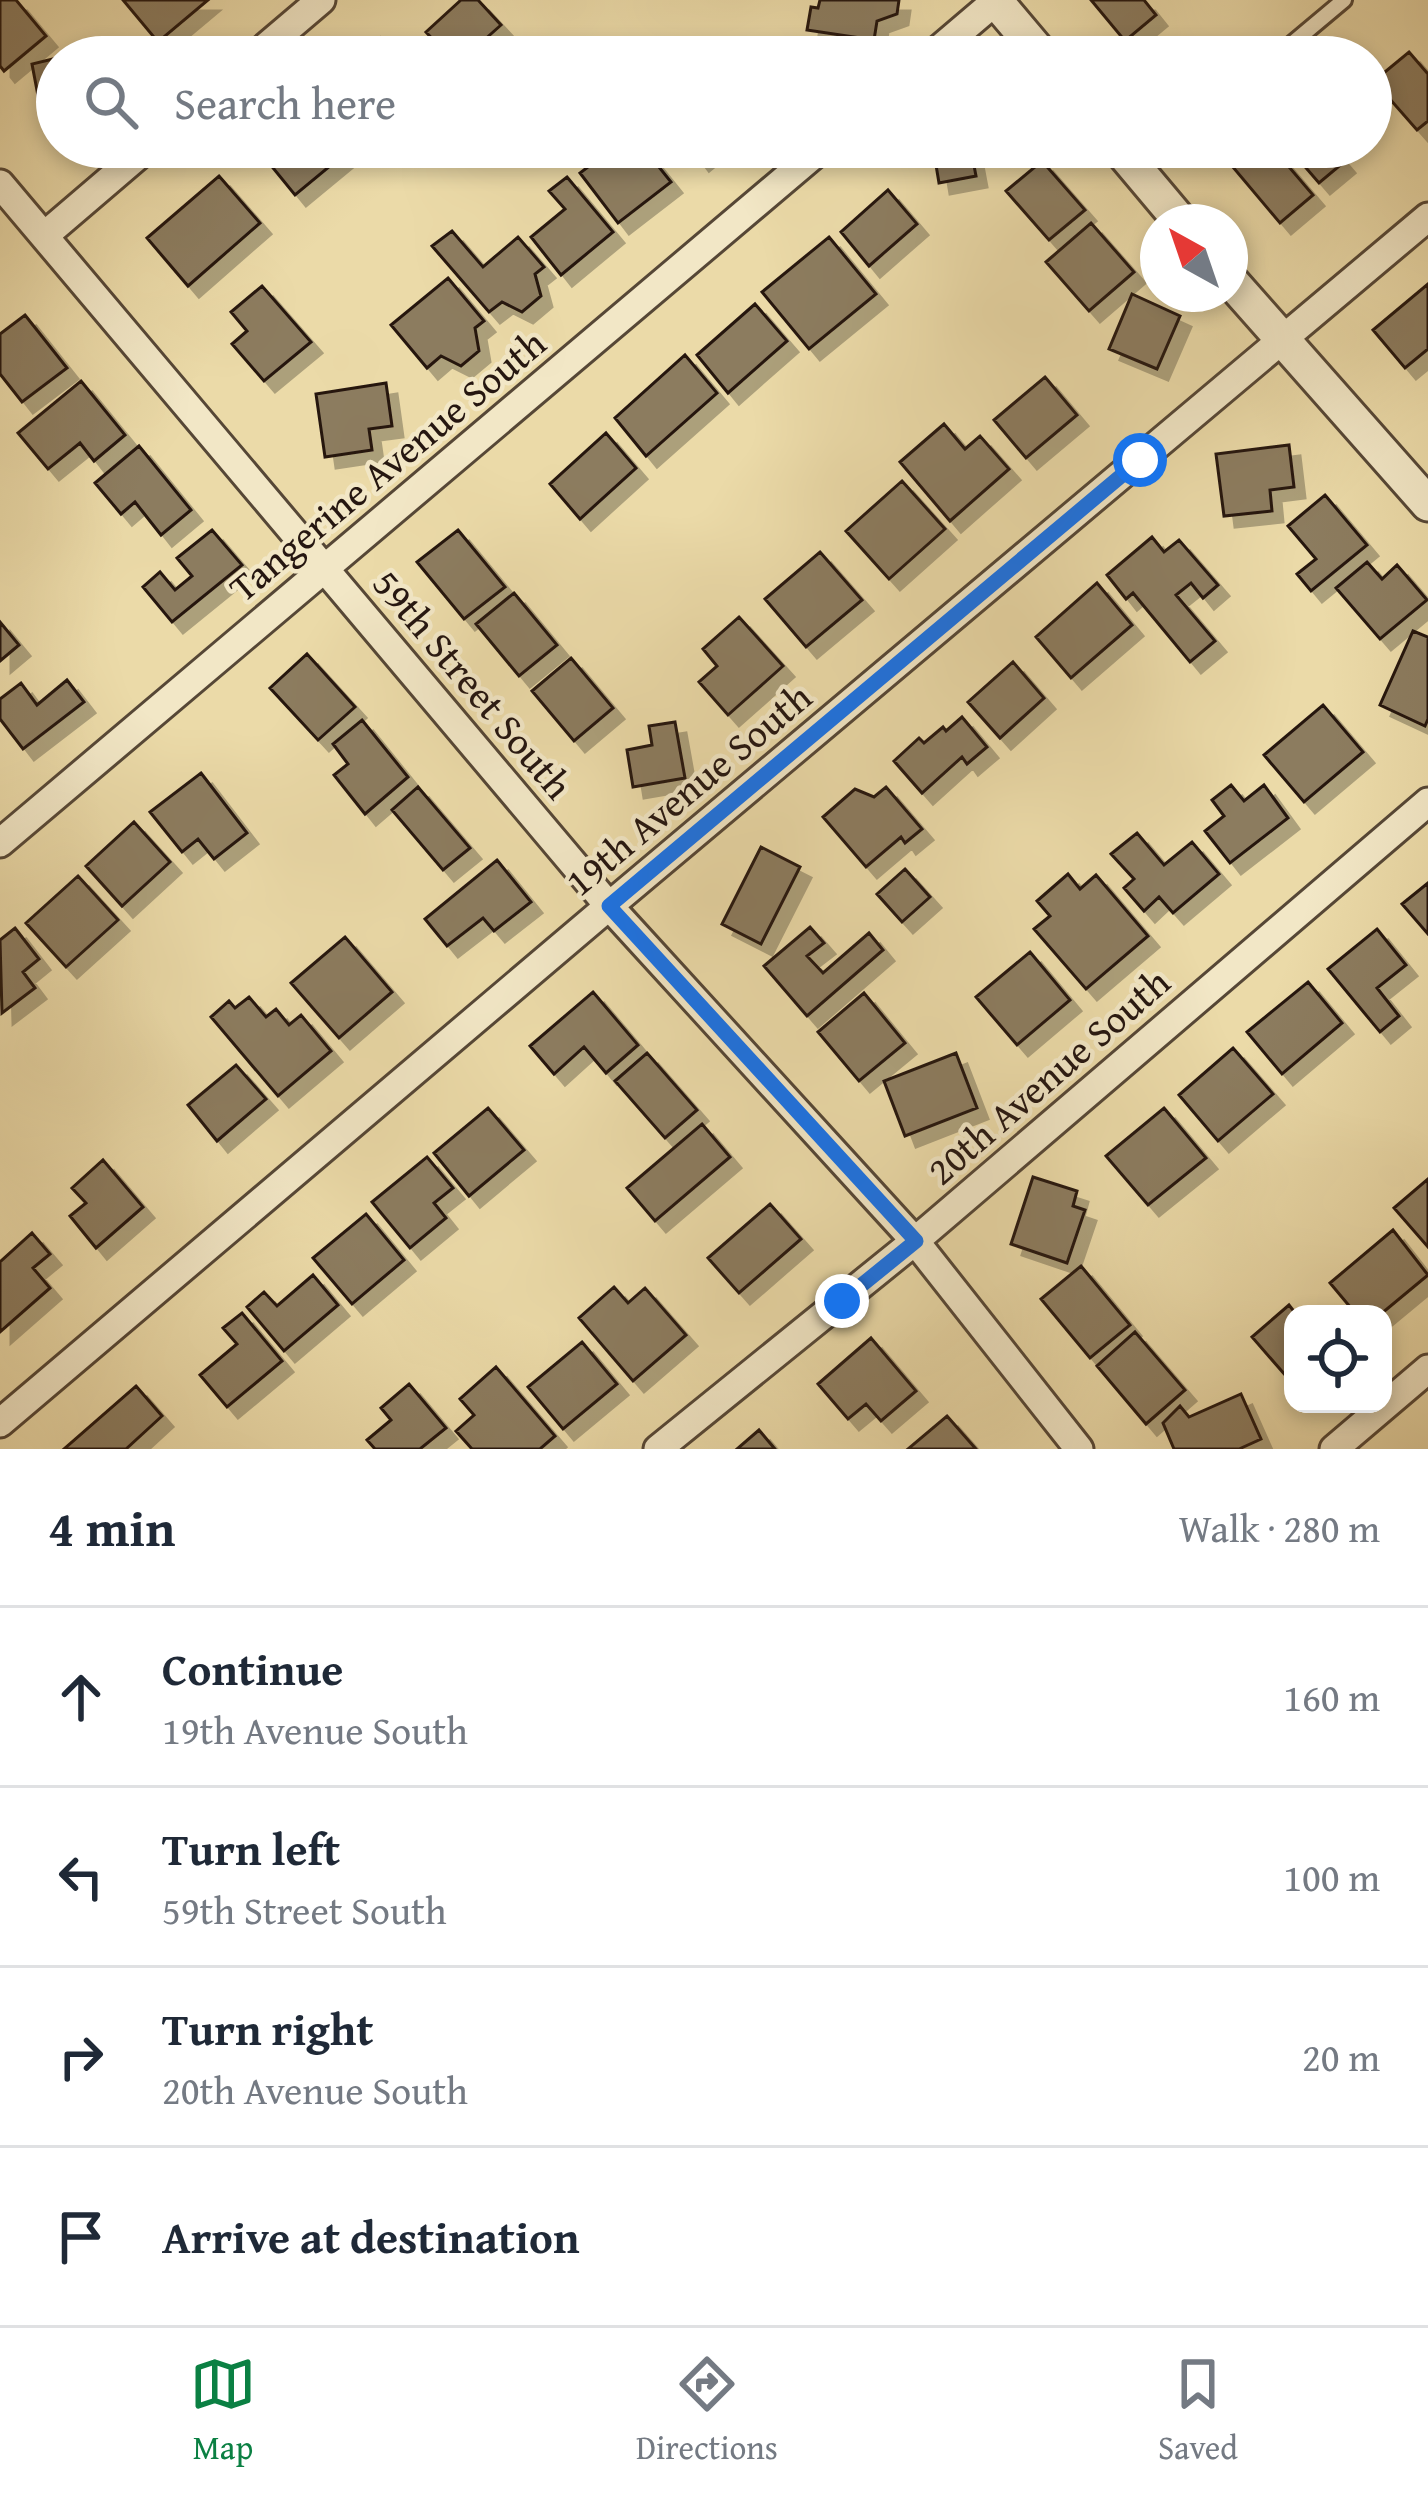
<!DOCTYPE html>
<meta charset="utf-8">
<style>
:root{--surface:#fff;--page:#f2f2f3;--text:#1f2937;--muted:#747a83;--line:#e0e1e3;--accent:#0b8043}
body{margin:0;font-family:"Gentium Book Plus",serif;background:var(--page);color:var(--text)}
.controls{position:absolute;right:36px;bottom:36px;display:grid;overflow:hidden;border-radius:24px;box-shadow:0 6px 18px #0003}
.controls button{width:108px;height:108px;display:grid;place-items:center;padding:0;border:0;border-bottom:3px solid var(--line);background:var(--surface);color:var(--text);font:60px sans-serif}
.compass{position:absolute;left:1140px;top:204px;width:108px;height:108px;border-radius:50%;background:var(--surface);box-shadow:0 6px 18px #0003;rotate:320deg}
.stop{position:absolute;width:36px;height:36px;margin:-27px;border:9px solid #1a73e8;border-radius:50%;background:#fff}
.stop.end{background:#1a73e8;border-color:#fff;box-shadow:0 3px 12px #0008}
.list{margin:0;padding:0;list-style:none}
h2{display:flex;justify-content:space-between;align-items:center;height:156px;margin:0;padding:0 48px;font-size:51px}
h2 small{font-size:39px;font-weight:400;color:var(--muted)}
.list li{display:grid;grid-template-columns:78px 1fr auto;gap:36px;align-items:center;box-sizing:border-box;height:180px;padding:0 48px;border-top:3px solid var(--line)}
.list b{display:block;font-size:45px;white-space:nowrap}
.list p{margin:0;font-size:39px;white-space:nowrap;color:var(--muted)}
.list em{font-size:39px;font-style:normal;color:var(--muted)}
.icon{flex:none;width:66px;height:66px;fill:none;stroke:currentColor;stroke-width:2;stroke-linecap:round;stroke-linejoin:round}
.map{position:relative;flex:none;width:1428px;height:1449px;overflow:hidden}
.search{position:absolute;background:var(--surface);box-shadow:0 6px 18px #0003;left:36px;right:36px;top:36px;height:132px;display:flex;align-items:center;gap:30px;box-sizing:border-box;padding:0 42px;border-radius:66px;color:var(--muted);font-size:45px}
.sheet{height:876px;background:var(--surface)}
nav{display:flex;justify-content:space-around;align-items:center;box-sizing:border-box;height:168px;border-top:3px solid var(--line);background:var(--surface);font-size:33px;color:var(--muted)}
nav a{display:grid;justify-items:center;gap:6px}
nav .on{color:var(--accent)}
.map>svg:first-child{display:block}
.building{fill:#8c7c5f;stroke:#251610;stroke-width:3;filter:url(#shadow)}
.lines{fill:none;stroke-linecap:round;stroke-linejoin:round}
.service-casing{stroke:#564736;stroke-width:20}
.minor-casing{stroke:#564736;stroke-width:33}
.tertiary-casing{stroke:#564736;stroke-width:39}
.service{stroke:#f2e7c6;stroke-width:14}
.minor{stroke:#f2e7c6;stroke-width:27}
.tertiary{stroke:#f2e7c6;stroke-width:33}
.route{stroke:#1a73e8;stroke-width:15}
.labels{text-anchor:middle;stroke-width:9;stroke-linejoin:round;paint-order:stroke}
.street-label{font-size:39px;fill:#251610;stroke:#f2e7c6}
</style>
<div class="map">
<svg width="1428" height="1449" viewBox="0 0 1428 1449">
<defs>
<filter id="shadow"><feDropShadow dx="11" dy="11" stdDeviation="0" flood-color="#0004"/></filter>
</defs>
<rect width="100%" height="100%" fill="#ebdaa8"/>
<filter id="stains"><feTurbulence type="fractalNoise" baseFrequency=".00167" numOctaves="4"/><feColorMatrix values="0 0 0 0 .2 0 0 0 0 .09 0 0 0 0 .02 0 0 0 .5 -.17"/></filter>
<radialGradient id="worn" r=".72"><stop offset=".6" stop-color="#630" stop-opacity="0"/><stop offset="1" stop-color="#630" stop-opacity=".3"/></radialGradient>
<path class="building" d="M 0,0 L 16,0 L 46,36 L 4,71 L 0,66 Z
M 123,0 L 208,0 L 158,42 Z
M 461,0 L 478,0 L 501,25 L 465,57 L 449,57 L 426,32 Z
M 820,0 L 899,0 L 897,14 L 877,21 L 874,40 L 807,30 L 811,7 L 818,8 Z
M 1091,0 L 1144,0 L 1156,15 L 1125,41 Z
M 380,38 L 396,57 L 359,57 Z
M 765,41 L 777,57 L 745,57 Z
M 104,49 L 106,57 L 64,57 Z
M 1409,52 L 1428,74 L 1428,121 L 1417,130 L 1374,81 Z
M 57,58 L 57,120 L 43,122 L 32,64 Z
M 256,147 L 353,147 L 295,195 Z
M 614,147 L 643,147 L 671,182 L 618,223 L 580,173 Z
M 688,147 L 714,147 L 698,160 Z
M 933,147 L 990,147 L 991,152 L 972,155 L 976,176 L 939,183 Z
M 1254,147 L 1272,147 L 1313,195 L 1280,223 L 1232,166 Z
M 1288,147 L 1331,147 L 1344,162 L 1319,183 Z
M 1042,161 L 1085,210 L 1049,240 L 1006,191 Z
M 219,176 L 260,223 L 188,286 L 147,238 Z
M 567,177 L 613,232 L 561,275 L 531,237 L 565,209 L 549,191 Z
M 888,190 L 917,224 L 869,266 L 841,232 Z
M 1091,223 L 1134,272 L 1089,311 L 1046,262 Z
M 452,231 L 483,267 L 518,237 L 544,267 L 535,274 L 541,296 L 522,312 L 502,302 L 489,312 L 432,246 Z
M 829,237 L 876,294 L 809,349 L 762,292 Z
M 448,278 L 484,321 L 475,328 L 479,351 L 461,366 L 441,356 L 427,368 L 391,325 Z
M 1428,284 L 1428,349 L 1405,368 L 1373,330 Z
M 262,286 L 311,342 L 264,381 L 232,344 L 247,331 L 231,312 Z
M 1132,294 L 1180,316 L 1157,369 L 1109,349 Z
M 755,304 L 787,341 L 728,393 L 697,355 Z
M 25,315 L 67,368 L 22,402 L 0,374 L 0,334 Z
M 685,355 L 717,393 L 646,456 L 615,418 Z
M 1045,377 L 1077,415 L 1026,458 L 994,420 Z
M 81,381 L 125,435 L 94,461 L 80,443 L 48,469 L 18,433 Z
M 386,383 L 392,426 L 369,429 L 372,450 L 325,457 L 316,394 Z
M 944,424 L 965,449 L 980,436 L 1009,469 L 950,521 L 900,462 Z
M 606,433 L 636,468 L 580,519 L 550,484 Z
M 1289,445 L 1294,487 L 1270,490 L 1272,511 L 1224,516 L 1216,454 Z
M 139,446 L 191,510 L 161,535 L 135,502 L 121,514 L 95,483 Z
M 902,481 L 945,529 L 889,579 L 846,531 Z
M 1325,495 L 1367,545 L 1311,591 L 1297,574 L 1316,559 L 1288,526 Z
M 212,530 L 242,565 L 172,622 L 143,587 L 160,572 L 175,590 L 192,576 L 177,558 Z
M 458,530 L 505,587 L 464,619 L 417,562 Z
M 1152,537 L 1164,552 L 1179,540 L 1218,585 L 1203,598 L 1191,583 L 1176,595 L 1215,641 L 1190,662 L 1133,593 L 1126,599 L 1107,575 Z
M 820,552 L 862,600 L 806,647 L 765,599 Z
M 1367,562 L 1382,579 L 1397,565 L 1427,600 L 1380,639 L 1336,588 Z
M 1097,583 L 1132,625 L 1071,678 L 1036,637 Z
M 514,593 L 557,645 L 519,676 L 476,624 Z
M 739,617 L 783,666 L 728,715 L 699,682 L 717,666 L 703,649 Z
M 0,622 L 19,645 L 0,661 Z
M 1413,631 L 1428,637 L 1428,719 L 1425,726 L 1380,705 Z
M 307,654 L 355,707 L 318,740 L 270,688 Z
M 571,658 L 613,708 L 574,741 L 532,691 Z
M 1013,662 L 1044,698 L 1000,738 L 968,702 Z
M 67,680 L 84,702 L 23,749 L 0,719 L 0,699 L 21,683 L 37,705 Z
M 1323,705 L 1363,752 L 1304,802 L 1264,755 Z
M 962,717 L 987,747 L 967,764 L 962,757 L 922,793 L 894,761 L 919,738 L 924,743 L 943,727 L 946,731 Z
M 362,720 L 408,777 L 365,814 L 334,775 L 348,764 L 333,744 Z
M 675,722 L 685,778 L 633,787 L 627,750 L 652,745 L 649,726 Z
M 201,773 L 247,833 L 214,859 L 198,839 L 182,852 L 150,812 Z
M 1231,785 L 1244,801 L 1264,785 L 1288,818 L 1230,863 L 1205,831 L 1224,816 L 1212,800 Z
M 418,787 L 470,848 L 443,870 L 392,810 Z
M 886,787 L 922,829 L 905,843 L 901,837 L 866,867 L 823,817 L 855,789 L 874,797 Z
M 134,822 L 170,862 L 122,906 L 86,866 Z
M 1137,833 L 1164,865 L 1192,842 L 1219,874 L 1173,913 L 1159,897 L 1144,911 L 1124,888 L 1134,879 L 1111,854 Z
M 761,847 L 800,867 L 761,944 L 722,924 Z
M 497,860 L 531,902 L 494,931 L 483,918 L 447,946 L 425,919 Z
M 905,869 L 930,897 L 902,922 L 877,894 Z
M 1068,874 L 1080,889 L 1096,875 L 1148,936 L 1086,989 L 1034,929 L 1050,916 L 1037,901 Z
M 78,876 L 118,920 L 66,967 L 26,923 Z
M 1428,883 L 1428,934 L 1402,904 Z
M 810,927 L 824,943 L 807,956 L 823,973 L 869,933 L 883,950 L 807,1016 L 764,966 Z
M 15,928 L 39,959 L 23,972 L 35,988 L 2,1013 L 0,940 Z
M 1377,929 L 1406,965 L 1377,988 L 1399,1016 L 1380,1032 L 1328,969 Z
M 345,937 L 392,992 L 339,1038 L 291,983 Z
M 1030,952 L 1070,1000 L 1017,1045 L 976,997 Z
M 1308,982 L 1342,1023 L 1282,1074 L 1247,1032 Z
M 593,992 L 638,1045 L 606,1073 L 584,1047 L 554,1074 L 530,1046 Z
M 864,993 L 905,1043 L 859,1081 L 818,1032 Z
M 249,997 L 266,1017 L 276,1009 L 289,1025 L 301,1015 L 331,1051 L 278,1096 L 211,1017 L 229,1001 L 235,1008 Z
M 1233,1048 L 1273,1094 L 1218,1141 L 1179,1095 Z
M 647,1053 L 697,1110 L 665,1138 L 615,1081 Z
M 956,1053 L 977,1108 L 905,1136 L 884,1081 Z
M 236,1065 L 266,1099 L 217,1141 L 188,1105 Z
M 488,1108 L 524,1150 L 469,1196 L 434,1153 Z
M 1164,1108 L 1206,1158 L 1148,1205 L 1106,1156 Z
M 702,1124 L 730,1157 L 655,1221 L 627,1188 Z
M 427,1157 L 453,1188 L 434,1203 L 446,1218 L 410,1248 L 372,1202 Z
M 103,1160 L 143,1207 L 96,1248 L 70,1216 L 86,1203 L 72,1188 Z
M 1033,1177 L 1077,1191 L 1073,1206 L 1085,1210 L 1067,1263 L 1011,1244 Z
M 1428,1179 L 1428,1247 L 1394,1208 Z
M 770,1204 L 801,1239 L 739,1293 L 708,1258 Z
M 366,1214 L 404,1260 L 352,1304 L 313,1258 Z
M 1393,1230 L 1428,1275 L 1381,1314 L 1356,1314 L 1330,1283 Z
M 32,1233 L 50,1254 L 33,1268 L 50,1288 L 0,1332 L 0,1262 Z
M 1081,1266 L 1130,1325 L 1090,1358 L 1041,1299 Z
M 313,1275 L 338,1305 L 284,1351 L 247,1307 L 264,1292 L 277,1306 Z
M 614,1287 L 628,1303 L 645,1288 L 686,1335 L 633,1381 L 579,1318 Z
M 1289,1305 L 1296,1314 L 1293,1314 L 1293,1384 L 1252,1337 Z
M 242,1313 L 282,1361 L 227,1407 L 200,1375 L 237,1344 L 223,1328 Z
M 1135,1332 L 1185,1390 L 1146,1424 L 1097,1366 Z
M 871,1338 L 916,1391 L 881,1421 L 866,1404 L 848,1419 L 818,1384 Z
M 582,1342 L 617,1384 L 563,1429 L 528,1387 Z
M 496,1367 L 555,1436 L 540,1449 L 472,1449 L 456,1431 L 474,1415 L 460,1399 Z
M 409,1384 L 446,1428 L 420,1449 L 375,1449 L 367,1440 L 391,1420 L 381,1408 Z
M 136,1386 L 162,1416 L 126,1449 L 64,1449 Z
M 1241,1394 L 1261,1439 L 1239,1449 L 1174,1449 L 1163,1423 L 1180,1406 L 1189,1417 Z
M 947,1416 L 976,1449 L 908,1449 Z
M 759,1430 L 775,1449 L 737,1449 Z"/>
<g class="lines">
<g class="service-casing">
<path id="service" d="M 1276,57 L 1344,0
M 1139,171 L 1168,147"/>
</g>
<g class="minor-casing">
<path id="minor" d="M 254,57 L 321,0
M 930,57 L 997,0
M 0,184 L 609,906 L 915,1241 L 1079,1449
M 44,236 L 148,147
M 0,843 L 823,147
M 0,1423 L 609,906 L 1428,217
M 658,1449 L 915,1241 L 1428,802
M 1334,1449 L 1428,1369"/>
</g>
<g class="tertiary-casing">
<path id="tertiary" d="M 995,0 L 1043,57
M 1118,147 L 1181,222
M 1230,280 L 1428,504"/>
</g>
<use href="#service" class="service"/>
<use href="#minor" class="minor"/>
<use href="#tertiary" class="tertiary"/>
</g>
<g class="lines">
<path class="route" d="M 842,1301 L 916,1241 L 609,906 L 1140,460"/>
</g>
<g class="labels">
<g class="street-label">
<text transform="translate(387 465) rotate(-40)" y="14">Tangerine Avenue South</text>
<text transform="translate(473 684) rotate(50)" y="14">59th Street South</text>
<text transform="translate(688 789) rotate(-40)" y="14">19th Avenue South</text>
<text transform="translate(1048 1076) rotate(-41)" y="14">20th Avenue South</text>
</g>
</g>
<rect width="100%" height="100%" filter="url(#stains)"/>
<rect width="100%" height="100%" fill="url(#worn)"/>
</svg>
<div class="controls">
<button><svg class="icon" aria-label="locate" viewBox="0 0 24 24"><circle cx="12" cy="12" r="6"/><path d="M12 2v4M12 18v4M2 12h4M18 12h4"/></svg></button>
</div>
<svg class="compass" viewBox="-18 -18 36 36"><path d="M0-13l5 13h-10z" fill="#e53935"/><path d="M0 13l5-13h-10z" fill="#747a83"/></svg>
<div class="stop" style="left:1140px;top:460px"></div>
<div class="stop end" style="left:842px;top:1301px"></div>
<div class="search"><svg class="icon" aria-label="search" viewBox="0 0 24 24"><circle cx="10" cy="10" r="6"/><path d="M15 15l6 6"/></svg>Search here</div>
</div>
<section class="sheet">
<h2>4 min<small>Walk · 280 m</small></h2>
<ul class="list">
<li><svg class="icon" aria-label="ahead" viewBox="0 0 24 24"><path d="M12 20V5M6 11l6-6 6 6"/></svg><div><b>Continue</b><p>19th Avenue South</p></div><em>160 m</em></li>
<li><svg class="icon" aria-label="left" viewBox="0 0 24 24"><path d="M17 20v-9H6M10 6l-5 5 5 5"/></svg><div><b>Turn left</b><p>59th Street South</p></div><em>100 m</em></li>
<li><svg class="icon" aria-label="right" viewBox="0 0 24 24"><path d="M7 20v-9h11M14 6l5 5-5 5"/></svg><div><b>Turn right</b><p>20th Avenue South</p></div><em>20 m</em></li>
<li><svg class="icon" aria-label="arrive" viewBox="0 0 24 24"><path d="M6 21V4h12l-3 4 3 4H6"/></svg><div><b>Arrive at destination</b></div></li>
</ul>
</section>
<nav>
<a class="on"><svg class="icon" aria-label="map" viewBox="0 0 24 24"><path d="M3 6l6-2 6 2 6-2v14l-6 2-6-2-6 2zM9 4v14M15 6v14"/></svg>Map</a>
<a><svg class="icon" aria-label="directions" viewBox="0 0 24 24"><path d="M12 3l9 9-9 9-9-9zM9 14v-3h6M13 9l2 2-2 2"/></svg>Directions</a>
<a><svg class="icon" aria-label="saved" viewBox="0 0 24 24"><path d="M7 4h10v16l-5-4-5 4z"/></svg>Saved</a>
</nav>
